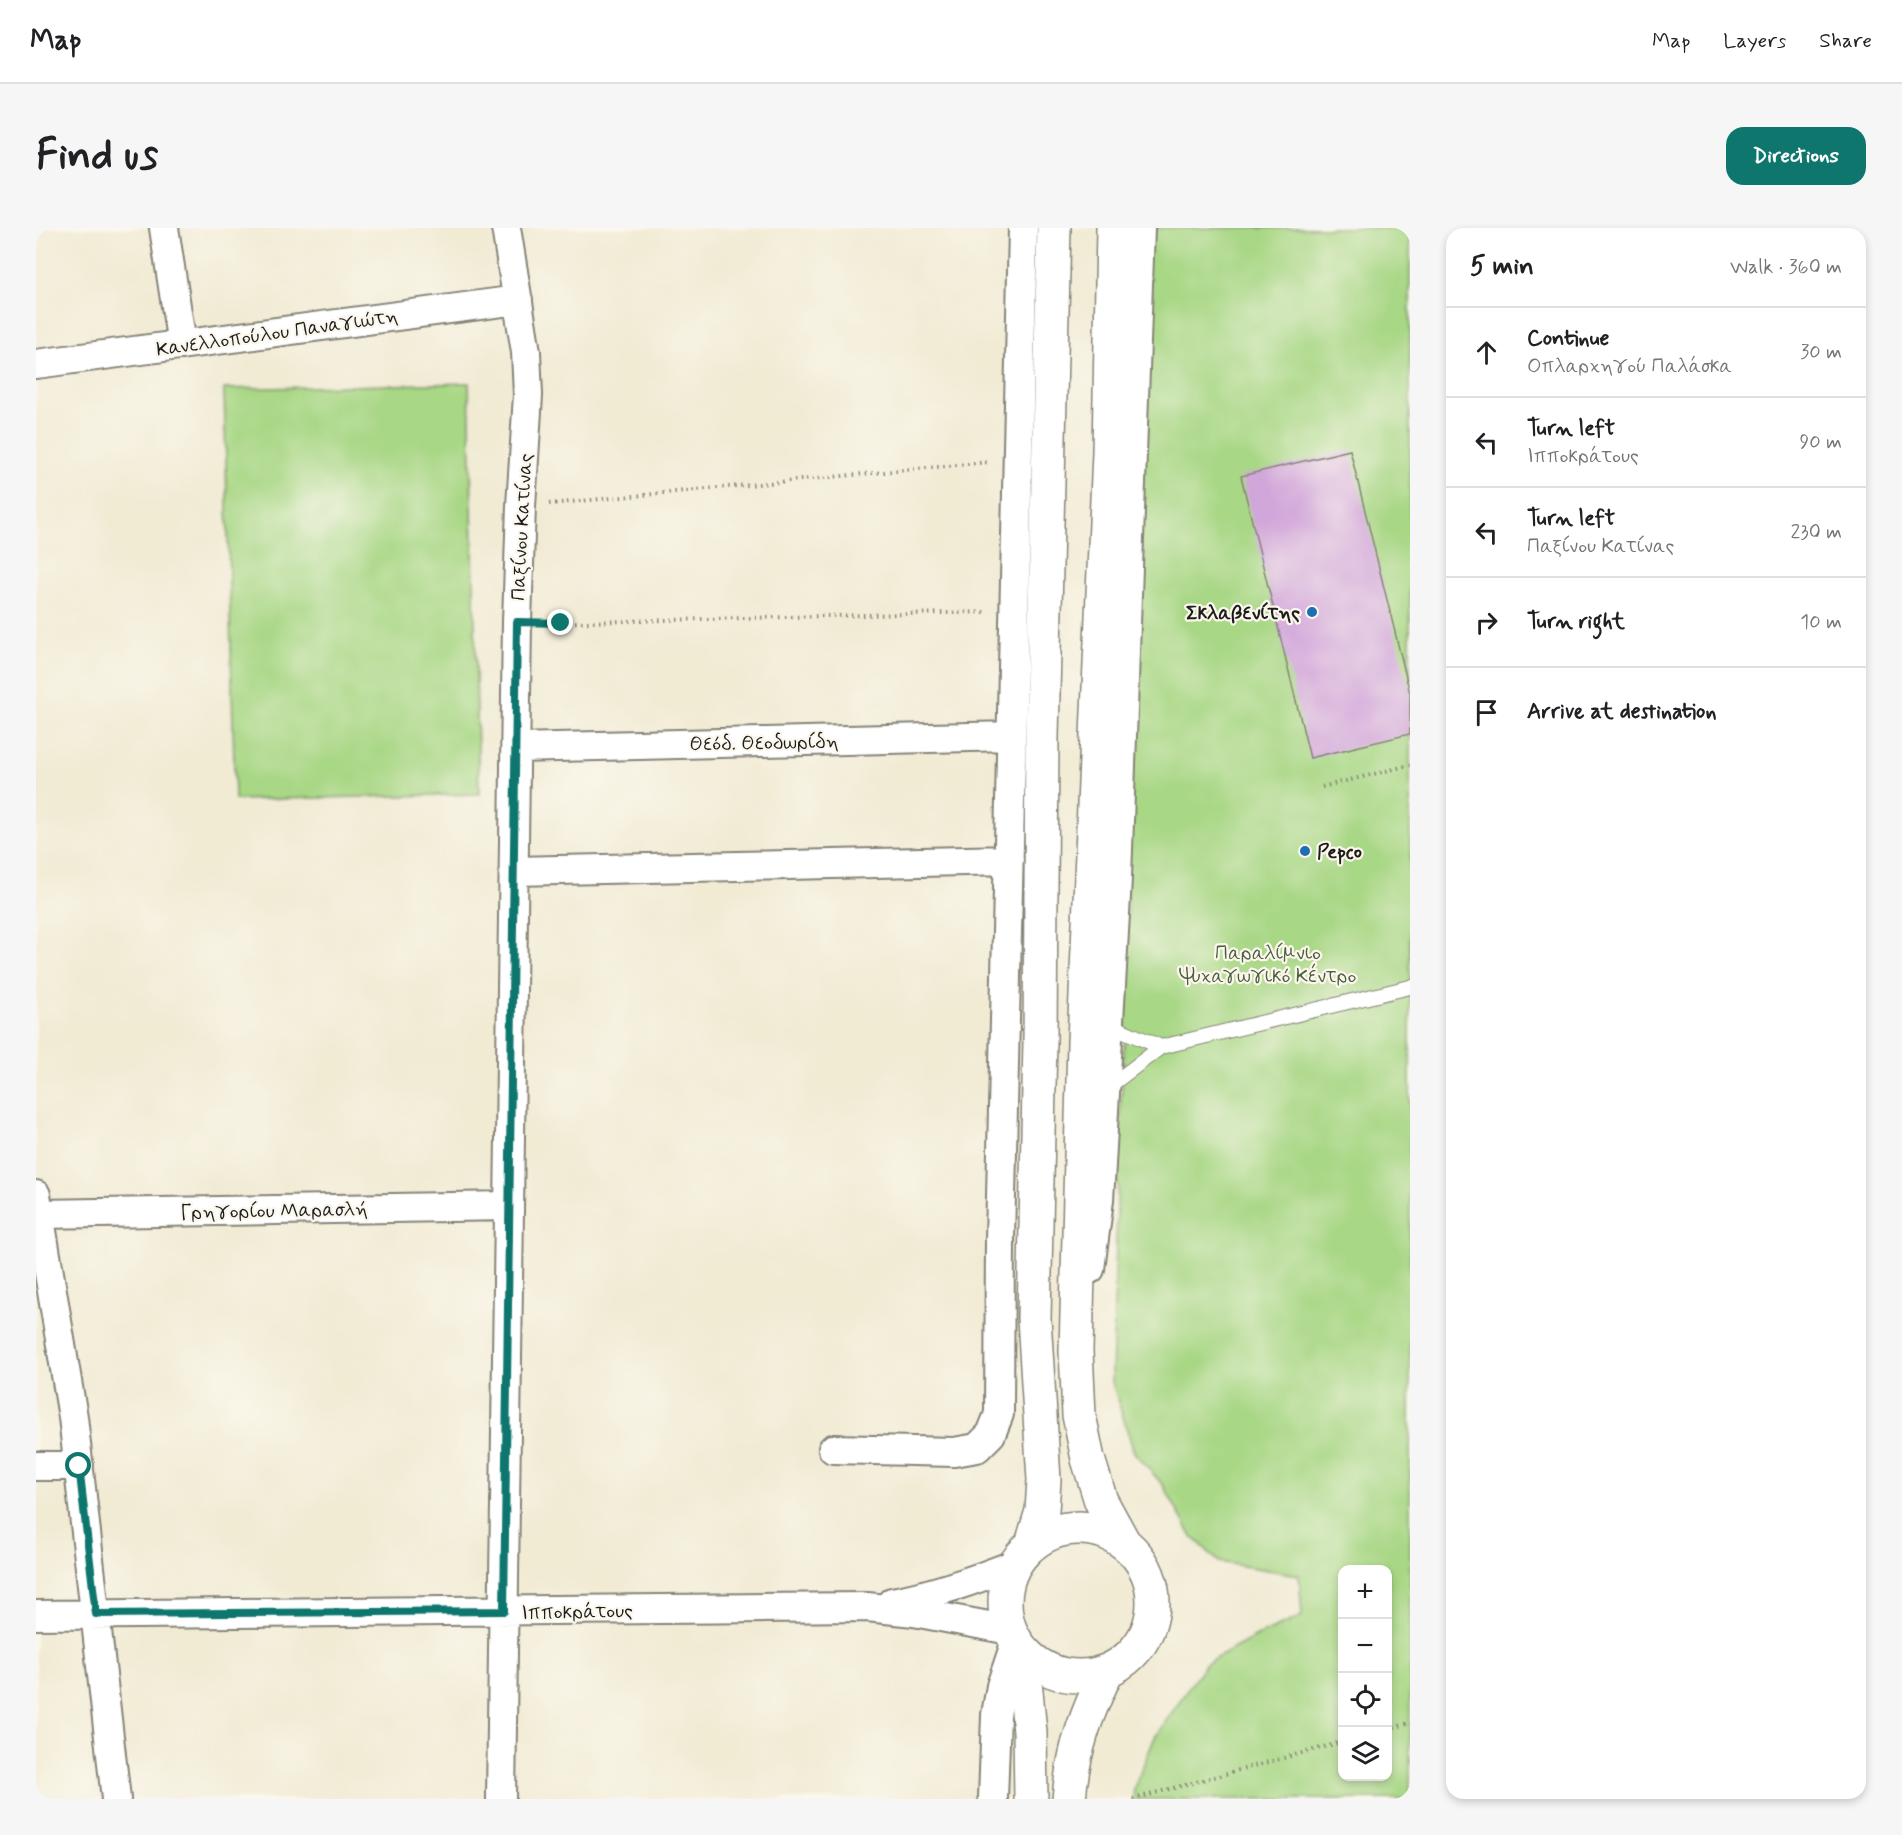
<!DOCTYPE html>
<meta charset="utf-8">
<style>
:root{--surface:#fff;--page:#f6f6f6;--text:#202124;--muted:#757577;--line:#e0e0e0;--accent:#0f766e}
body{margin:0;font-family:Mynerve,sans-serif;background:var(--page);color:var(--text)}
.controls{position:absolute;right:18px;bottom:18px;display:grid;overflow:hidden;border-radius:12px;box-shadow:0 3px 9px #0003}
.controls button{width:54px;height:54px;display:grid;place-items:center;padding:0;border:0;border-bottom:2px solid var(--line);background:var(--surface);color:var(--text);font:30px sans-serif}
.stop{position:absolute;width:18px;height:18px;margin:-14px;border:4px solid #0f766e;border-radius:50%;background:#fff}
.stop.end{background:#0f766e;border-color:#fff;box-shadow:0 2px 6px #0008}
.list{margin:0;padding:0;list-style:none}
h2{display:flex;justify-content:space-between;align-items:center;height:78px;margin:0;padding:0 24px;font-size:26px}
h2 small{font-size:20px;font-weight:400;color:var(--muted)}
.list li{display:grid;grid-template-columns:39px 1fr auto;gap:18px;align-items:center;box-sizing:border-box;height:90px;padding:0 24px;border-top:2px solid var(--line)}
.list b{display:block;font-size:22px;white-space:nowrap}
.list p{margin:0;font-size:20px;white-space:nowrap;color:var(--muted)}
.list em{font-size:20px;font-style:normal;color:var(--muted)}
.icon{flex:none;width:33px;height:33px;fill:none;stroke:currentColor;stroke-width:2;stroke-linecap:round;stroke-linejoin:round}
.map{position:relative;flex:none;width:1374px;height:1571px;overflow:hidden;border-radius:18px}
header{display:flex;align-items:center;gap:36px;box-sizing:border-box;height:84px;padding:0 30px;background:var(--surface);border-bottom:2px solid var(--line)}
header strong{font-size:28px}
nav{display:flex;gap:33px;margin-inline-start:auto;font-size:21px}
.intro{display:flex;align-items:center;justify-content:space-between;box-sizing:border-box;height:144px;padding:0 36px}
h1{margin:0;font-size:42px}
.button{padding:15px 27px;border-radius:18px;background:var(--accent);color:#fff;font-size:21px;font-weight:700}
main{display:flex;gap:36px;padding:0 36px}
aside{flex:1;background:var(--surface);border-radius:18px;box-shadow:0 3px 9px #0003}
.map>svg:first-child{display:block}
.green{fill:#a8d785;stroke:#627a50;stroke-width:1.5;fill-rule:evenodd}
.building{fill:#d1a6da}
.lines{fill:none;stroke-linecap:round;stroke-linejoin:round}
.service-casing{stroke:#868478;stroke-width:16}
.minor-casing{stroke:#868478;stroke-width:32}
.tertiary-casing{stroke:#868478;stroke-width:36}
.path{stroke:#868478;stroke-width:4;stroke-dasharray:1.5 4.5;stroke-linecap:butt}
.service{stroke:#fff;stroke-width:14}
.minor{stroke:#fff;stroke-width:28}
.tertiary{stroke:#fff;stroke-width:33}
.route{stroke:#0f766e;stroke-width:8}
.poi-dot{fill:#1f6fb2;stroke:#fbf7ec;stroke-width:2}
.labels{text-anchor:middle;stroke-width:4.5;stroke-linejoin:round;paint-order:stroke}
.street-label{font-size:20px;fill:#1c1c1c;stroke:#fbf7ec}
.poi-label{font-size:20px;font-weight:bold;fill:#1c1c1c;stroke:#fbf7ec;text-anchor:end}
.park-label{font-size:20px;fill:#4d5d41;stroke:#fbf7ec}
</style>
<header>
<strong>Map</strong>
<nav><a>Map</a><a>Layers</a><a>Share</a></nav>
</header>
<div class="intro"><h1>Find us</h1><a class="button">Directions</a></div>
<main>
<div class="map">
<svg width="1374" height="1571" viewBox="0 0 1374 1571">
<rect width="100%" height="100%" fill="#fbf7ec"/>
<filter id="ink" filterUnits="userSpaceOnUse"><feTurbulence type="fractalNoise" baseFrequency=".0167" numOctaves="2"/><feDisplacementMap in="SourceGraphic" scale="12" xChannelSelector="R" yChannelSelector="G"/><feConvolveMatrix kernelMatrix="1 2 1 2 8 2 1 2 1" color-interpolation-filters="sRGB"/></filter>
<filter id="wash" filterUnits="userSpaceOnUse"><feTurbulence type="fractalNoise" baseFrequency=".008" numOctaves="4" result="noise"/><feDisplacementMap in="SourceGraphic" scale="24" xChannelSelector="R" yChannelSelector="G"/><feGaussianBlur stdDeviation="1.35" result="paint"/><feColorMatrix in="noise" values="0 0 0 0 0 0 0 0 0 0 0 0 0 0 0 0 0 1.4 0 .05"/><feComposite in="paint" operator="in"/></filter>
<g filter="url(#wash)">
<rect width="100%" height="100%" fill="#f1ebd4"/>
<path class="green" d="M 1100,0 L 1374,0 L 1374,1571 L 1097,1571 L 1098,1560 L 1119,1509 L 1169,1436 L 1221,1408 L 1266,1388 L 1263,1347 L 1183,1334 L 1155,1307 L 1127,1257 L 1098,1224 L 1076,1154 L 1083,912 L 1091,766 L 1093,215 ZM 1306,1342 L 1352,1342 L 1352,1548 L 1306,1548 Z
M 433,155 L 443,566 L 199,572 L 188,161 Z"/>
<g id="blocks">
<path class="building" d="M 1314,222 L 1374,465 L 1374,506 L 1274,530 L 1205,248 Z"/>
</g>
</g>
<g filter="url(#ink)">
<use href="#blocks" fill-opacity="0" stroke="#868478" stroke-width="1.5"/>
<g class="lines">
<g class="service-casing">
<path id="service" d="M 1074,797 L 1125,819
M 1071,860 L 1125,819 L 1374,759"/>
</g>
<g class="minor-casing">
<path id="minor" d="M 128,0 L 146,117
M 0,136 L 482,72
M 480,520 L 975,508
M 478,643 L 973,632
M 0,967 L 37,1189 L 80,1571
M 3,986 L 473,978
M 1054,1041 L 1063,972 L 1081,650 L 1104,0
M 797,1221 L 918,1224 L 941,1220 L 955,1206 L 963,1186 L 964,1012 L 987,0
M 0,1238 L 43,1238
M 856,1374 C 900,1366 939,1352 979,1336
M 0,1387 L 831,1379 L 878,1384 L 974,1402
M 465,1571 L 481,394 L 485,278 L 492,167 L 490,124 L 470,0
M 957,1571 L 960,1487 L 965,1458 L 980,1413"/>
</g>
<g class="tertiary-casing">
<path id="tertiary" d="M 1077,0 L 1073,224 L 1048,814 L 1040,1123 L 1043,1187 L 1052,1231 L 1065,1273 L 1088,1315
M969 1374a74 74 0 1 1 148 0a74 74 0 1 1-148 0Z
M 996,1316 L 1006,1283 L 1008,1252 L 998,1090 L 1004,813 L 1006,509 L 1018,0
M 986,1422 L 994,1504 L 995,1571
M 1033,1571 C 1037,1521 1050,1487 1071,1443"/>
</g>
<path class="path" d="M 513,276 L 953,234
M 509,395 L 951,384
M 1286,559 L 1374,537
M 1352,1501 L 1374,1495
M 1097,1571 L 1306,1514"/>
<use href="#service" class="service"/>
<use href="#minor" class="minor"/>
<use href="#tertiary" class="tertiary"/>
</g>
</g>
<g class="lines" filter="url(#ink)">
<path class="route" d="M 43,1238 L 60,1386 L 468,1383 L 481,394 L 525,395"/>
</g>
<g class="poi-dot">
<circle cx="1276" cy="384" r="6"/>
<circle cx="1269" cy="623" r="6"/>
</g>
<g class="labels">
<g class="street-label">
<text transform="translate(241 104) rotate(-8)" y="7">Κανελλοπούλου Παναγιώτη</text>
<text transform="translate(485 299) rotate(-87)" y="7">Παξίνου Κατίνας</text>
<text transform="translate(728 514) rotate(-1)" y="7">Θεόδ. Θεοδωρίδη</text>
<text transform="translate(238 982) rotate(-1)" y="7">Γρηγορίου Μαρασλή</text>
<text transform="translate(541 1383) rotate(-1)" y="7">Ιπποκράτους</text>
</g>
<g class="poi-label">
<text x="1264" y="391">Σκλαβενίτης</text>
<text x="1281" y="630" text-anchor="start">Pepco</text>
</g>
<g class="park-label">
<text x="1232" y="731">Παραλίμνιο<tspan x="1232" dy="23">Ψυχαγωγικό Κέντρο</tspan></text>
</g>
</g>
</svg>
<div class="controls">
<button>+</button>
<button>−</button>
<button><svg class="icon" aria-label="locate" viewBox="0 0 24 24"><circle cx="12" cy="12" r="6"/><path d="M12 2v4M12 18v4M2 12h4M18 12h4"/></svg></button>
<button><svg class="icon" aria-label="layers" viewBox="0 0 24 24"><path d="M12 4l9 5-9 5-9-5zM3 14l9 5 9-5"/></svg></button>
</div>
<div class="stop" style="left:43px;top:1238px"></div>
<div class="stop end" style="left:525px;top:395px"></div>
</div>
<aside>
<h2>5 min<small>Walk · 360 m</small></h2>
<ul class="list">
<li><svg class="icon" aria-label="ahead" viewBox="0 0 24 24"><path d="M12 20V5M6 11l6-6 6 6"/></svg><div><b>Continue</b><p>Οπλαρχηγού Παλάσκα</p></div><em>30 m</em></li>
<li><svg class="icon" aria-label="left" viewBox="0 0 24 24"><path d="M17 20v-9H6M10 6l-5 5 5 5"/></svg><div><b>Turn left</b><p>Ιπποκράτους</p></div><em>90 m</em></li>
<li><svg class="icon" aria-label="left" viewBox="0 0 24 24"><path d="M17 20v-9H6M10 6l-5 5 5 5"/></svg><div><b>Turn left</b><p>Παξίνου Κατίνας</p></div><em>230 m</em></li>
<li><svg class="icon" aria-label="right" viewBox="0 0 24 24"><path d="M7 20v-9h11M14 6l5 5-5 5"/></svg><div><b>Turn right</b></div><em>10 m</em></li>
<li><svg class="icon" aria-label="arrive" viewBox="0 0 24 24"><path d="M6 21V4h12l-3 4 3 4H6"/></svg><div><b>Arrive at destination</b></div></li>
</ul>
</aside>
</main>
